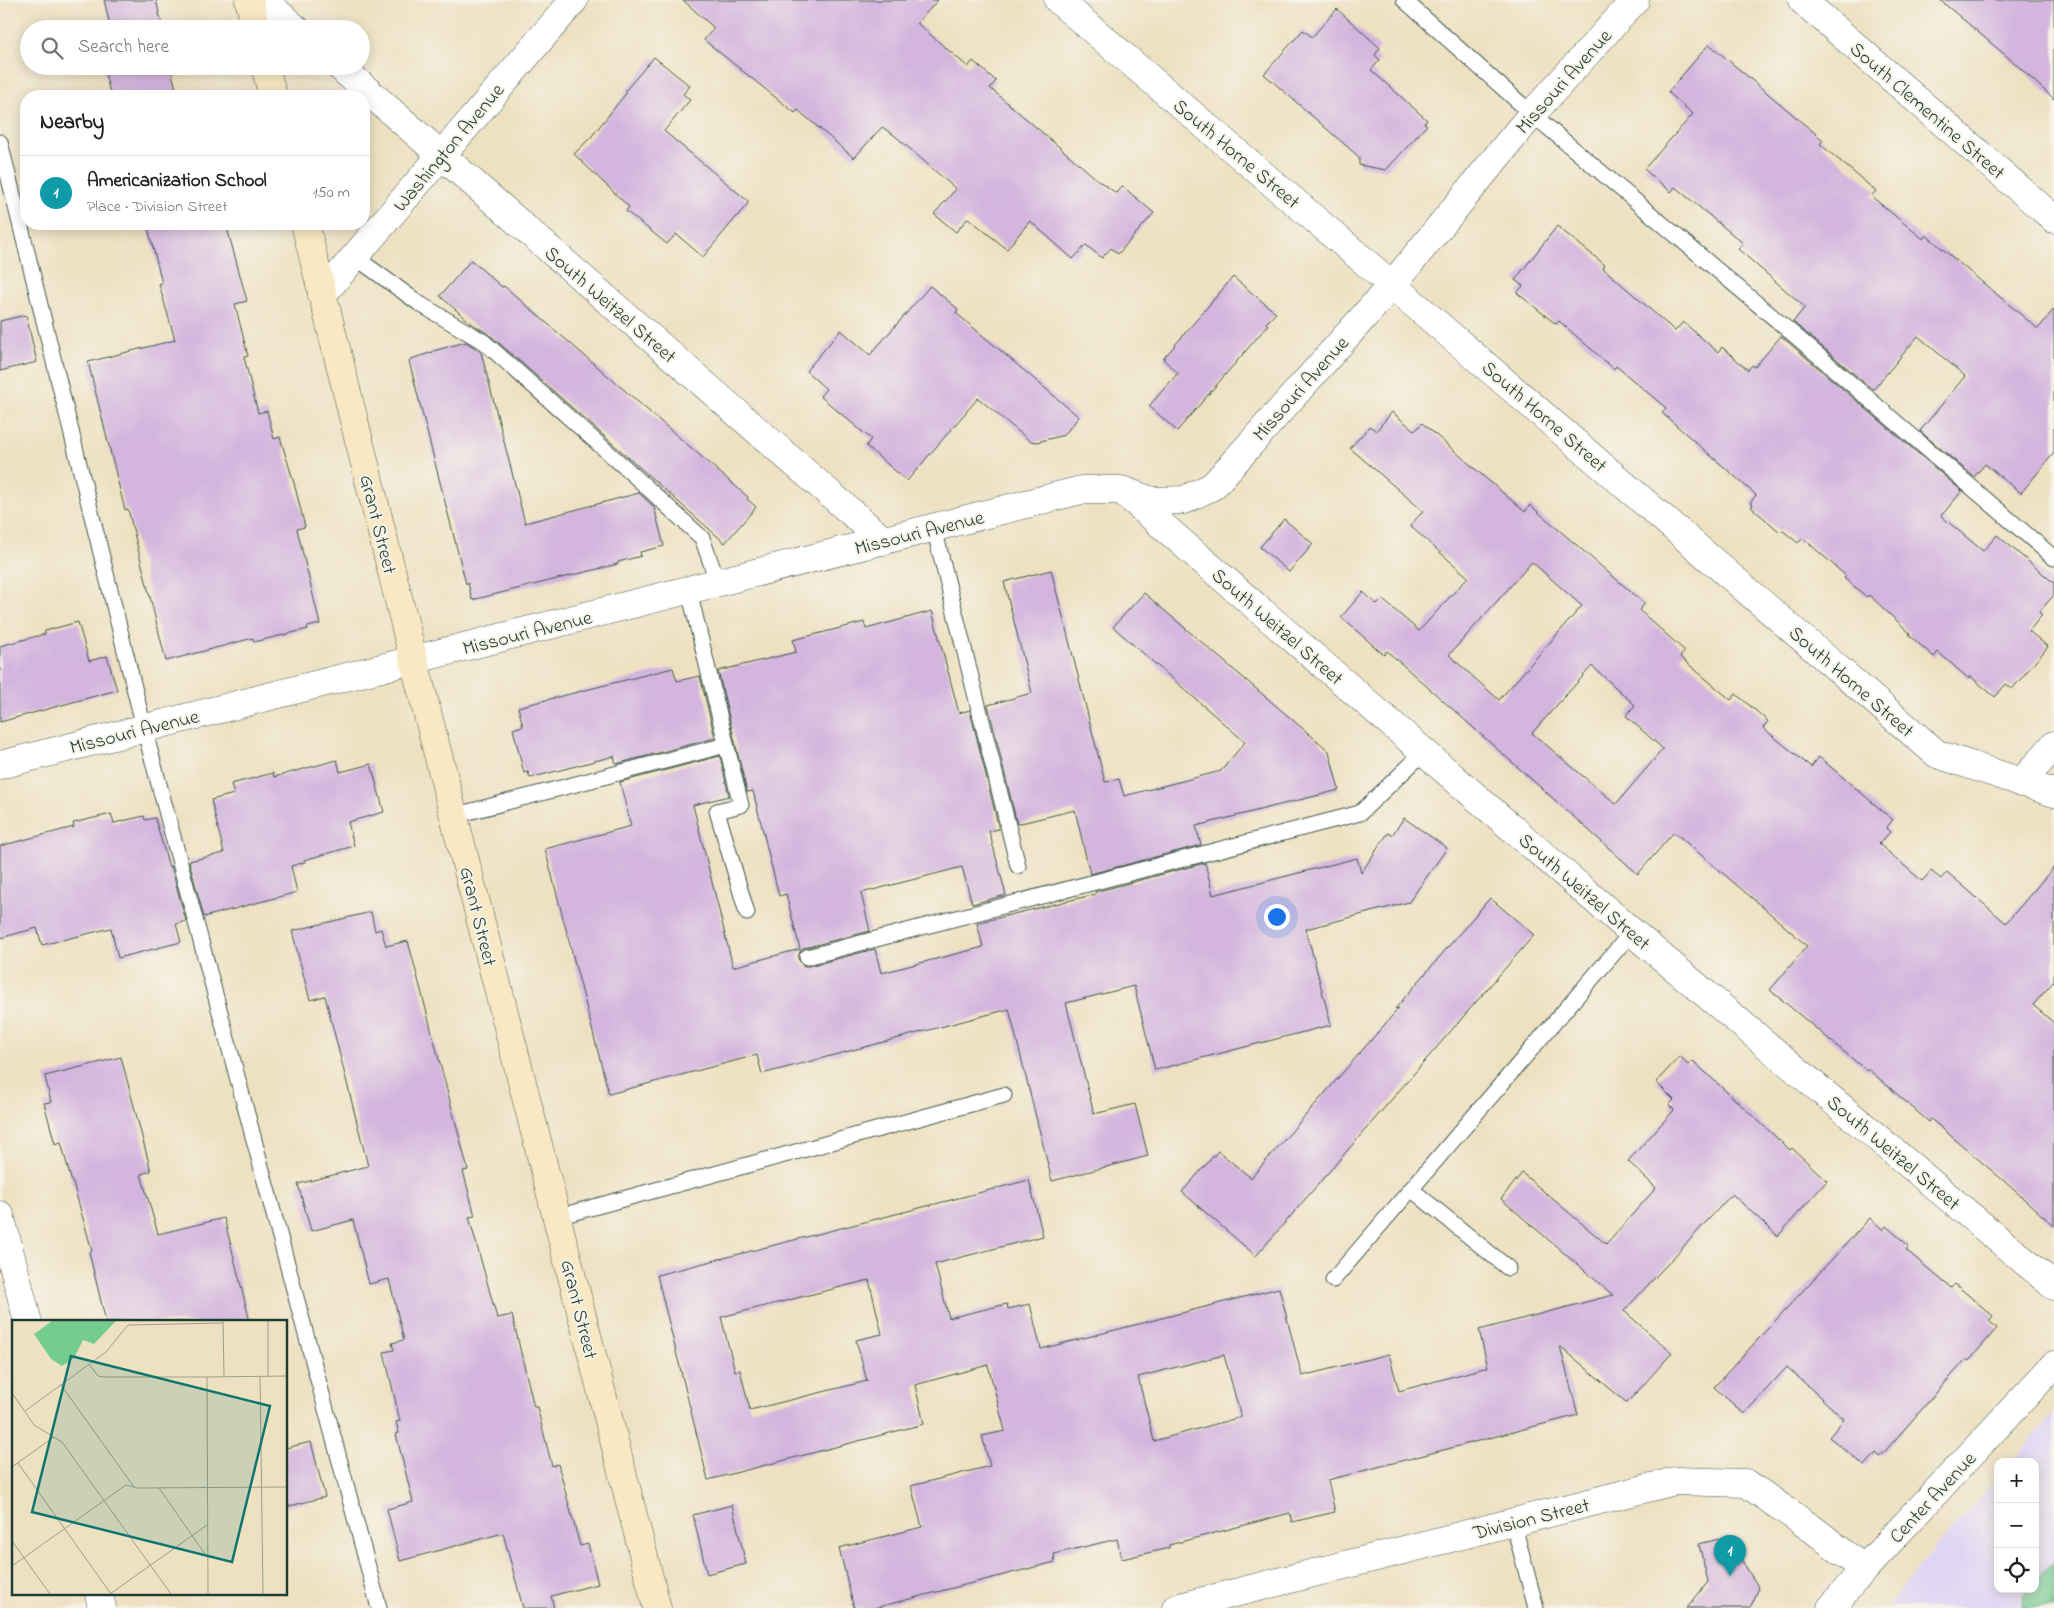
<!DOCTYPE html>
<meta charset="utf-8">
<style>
:root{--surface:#fff;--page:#f2f2f2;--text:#202124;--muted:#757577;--line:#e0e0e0;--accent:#ea580c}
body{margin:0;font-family:"Indie Flower",sans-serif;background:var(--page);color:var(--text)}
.controls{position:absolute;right:15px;bottom:15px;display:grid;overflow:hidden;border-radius:10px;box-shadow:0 2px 12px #0003}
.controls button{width:45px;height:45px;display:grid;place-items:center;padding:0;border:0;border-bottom:1px solid var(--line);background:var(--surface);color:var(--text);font:25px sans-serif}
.you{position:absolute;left:1276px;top:916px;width:18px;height:18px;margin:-12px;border:4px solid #fff;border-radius:50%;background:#1a73e8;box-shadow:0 0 0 8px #1a73e833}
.badge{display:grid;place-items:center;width:32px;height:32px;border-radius:50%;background:var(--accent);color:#fff;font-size:16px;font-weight:700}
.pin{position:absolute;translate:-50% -41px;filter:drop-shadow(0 1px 2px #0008)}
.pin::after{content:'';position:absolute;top:26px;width:18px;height:15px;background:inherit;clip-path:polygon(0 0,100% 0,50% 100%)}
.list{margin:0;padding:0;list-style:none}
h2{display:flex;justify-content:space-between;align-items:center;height:65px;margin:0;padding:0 20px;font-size:21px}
h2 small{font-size:16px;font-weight:400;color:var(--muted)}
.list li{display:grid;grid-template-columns:32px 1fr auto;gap:15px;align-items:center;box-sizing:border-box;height:75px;padding:0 20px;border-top:1px solid var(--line)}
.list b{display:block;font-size:19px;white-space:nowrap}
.list p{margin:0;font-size:16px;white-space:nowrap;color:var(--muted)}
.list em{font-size:16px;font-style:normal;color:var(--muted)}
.icon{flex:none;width:28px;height:28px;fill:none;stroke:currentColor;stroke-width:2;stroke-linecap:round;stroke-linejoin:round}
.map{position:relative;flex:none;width:2054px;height:1608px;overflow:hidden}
.search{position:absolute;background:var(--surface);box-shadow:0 2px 12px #0003;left:20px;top:20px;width:350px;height:55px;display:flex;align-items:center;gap:12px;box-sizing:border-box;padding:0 18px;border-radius:28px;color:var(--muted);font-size:19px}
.panel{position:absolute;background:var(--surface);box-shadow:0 2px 12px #0003;left:20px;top:90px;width:350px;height:140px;border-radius:20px}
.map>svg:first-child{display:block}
.built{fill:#dfd5f5}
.green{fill:#74cc91;stroke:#4a8462}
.building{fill:#d3b5de;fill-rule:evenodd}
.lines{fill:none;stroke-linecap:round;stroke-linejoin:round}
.service-casing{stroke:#3e5649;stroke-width:17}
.minor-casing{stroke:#3e5649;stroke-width:29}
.tertiary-casing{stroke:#3e5649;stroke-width:29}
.secondary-casing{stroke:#3e5649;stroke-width:29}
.service{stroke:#fff;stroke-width:15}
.minor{stroke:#fff;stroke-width:28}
.tertiary{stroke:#fff;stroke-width:28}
.secondary{stroke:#f8e8c3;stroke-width:28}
.labels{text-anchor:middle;stroke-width:4;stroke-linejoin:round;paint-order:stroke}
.street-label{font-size:20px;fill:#1f3d34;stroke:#f7f3e8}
.inset-road{fill:none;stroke:#9b9f89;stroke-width:1}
.view{fill:#0f766e;fill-opacity:0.15;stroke:#0f766e;stroke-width:2.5}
.inset-edge{fill:none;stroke:#1f3d34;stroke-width:2.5}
</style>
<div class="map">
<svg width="2054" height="1608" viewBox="0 0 2054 1608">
<rect width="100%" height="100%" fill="#f7f3e8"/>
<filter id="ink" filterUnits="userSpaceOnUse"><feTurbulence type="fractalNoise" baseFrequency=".02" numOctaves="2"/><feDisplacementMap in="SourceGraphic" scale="10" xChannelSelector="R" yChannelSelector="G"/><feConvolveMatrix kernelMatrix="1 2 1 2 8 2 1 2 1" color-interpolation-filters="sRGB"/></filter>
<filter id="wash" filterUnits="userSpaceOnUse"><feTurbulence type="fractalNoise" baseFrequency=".0096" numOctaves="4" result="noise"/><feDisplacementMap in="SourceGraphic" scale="20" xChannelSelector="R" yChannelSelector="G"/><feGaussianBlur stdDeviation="1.12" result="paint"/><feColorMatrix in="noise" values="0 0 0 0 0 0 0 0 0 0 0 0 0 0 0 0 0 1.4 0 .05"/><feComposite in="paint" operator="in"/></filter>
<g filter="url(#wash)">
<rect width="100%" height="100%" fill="#eee1c2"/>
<path class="built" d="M 2054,1413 L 2054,1608 L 1886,1608 L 1917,1569 L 1998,1477 L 1998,1589 L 2035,1589 L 2035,1462 L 2011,1462 Z"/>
<path class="green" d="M 2054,1562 L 2054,1608 L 2021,1608 L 2024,1595 L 2030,1589 L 2035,1589 L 2035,1583 Z"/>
<g id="blocks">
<path class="building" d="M 104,0 L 156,0 L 163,29 L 111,29 Z
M 683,0 L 938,0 L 917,23 L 968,67 L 973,61 L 996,81 L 990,88 L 1099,181 L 1116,193 L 1122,186 L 1154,213 L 1118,254 L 1111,248 L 1102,258 L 1086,245 L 1073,259 L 1030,221 L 1007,249 L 968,218 L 956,232 L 934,214 L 956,189 L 894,135 L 882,127 L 854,158 L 798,110 L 795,113 L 704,40 L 714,28 Z
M 1940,0 L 2054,0 L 2054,99 L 2010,59 Z
M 1337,9 L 1380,48 L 1375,55 L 1380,60 L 1371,70 L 1427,120 L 1424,123 L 1427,125 L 1386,170 L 1359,165 L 1359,157 L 1264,74 L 1303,30 L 1312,37 Z
M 1709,44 L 1823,140 L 1820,144 L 1876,191 L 1871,196 L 1923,239 L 1926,235 L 2038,329 L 2054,309 L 2054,453 L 2021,493 L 1985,464 L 1974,477 L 1920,431 L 1965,376 L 1918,336 L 1873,390 L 1793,322 L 1805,307 L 1738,249 L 1743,243 L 1675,187 L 1671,192 L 1644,169 L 1693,114 L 1668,92 Z
M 654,57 L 690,86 L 683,94 L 690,100 L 664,131 L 749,202 L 703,257 L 676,234 L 667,244 L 626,211 L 629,207 L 574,154 L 592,136 L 627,92 L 625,91 Z
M 103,66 L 172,66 L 173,70 L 171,70 L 178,96 L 111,96 Z
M 147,224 L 226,224 L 247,301 L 235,304 L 248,356 L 244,357 L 258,413 L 267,411 L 274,439 L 280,437 L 294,483 L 305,527 L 297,529 L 320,624 L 307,627 L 308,629 L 254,642 L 253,638 L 166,661 L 128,509 L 125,510 L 88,362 L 175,340 L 159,284 L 162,283 Z
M 1557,226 L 1605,265 L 1603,268 L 1675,331 L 1683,322 L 1718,352 L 1722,347 L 1748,370 L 1752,365 L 1755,367 L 1781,336 L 1962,491 L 1941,516 L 1983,551 L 1997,535 L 2054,583 L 2054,595 L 2039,612 L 2042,615 L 2029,631 L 2048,647 L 2012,689 L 2006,684 L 1995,697 L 1970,676 L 1969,679 L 1938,652 L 1934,657 L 1909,635 L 1910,633 L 1869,595 L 1867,597 L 1844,578 L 1846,576 L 1803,538 L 1798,543 L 1782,530 L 1780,532 L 1751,507 L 1753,505 L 1750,503 L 1756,495 L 1662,413 L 1666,408 L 1616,366 L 1614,369 L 1559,321 L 1556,324 L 1517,293 L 1523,286 L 1515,280 Z
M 471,260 L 502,287 L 504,286 L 748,497 L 747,499 L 756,507 L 725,543 L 490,335 L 471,323 L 440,296 Z
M 1233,277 L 1276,313 L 1266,323 L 1268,325 L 1177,431 L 1149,406 L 1178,373 L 1163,359 Z
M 930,286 L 958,309 L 956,313 L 1079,417 L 1064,435 L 1037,442 L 1030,441 L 978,398 L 907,481 L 866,446 L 871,439 L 820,396 L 826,389 L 806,371 L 841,330 L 870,355 Z
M 26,315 L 37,362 L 0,371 L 0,321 Z
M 466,342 L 481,352 L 525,523 L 639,493 L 654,507 L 664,546 L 640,552 L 641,556 L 618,562 L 618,564 L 472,600 L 468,583 L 466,584 L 409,361 L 411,360 L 411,359 L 433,352 L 433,351 Z
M 1392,412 L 1415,431 L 1422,423 L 1525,512 L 1530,505 L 1645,604 L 1639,610 L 1685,651 L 1680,657 L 1731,700 L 1736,694 L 1768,721 L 1763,728 L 1811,767 L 1819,757 L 1893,820 L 1886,828 L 1890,832 L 1879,844 L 1922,881 L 1931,871 L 1941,879 L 1947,872 L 2006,923 L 2054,867 L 2054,981 L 2033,1005 L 2054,1023 L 2054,1226 L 2004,1181 L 1931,1119 L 1929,1122 L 1868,1069 L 1867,1071 L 1770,990 L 1807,946 L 1772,915 L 1674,832 L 1638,874 L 1387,651 L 1384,655 L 1341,617 L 1363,592 L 1377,604 L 1382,599 L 1419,631 L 1468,577 L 1410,526 L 1423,511 L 1350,448 L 1370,426 L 1376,431 ZM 1532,562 L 1582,606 L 1499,700 L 1449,655 ZM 1592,666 L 1635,705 L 1626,716 L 1663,749 L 1616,804 L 1532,733 Z
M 1284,519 L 1313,544 L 1289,572 L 1260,547 Z
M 1051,570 L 1105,782 L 1119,779 L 1124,796 L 1221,771 L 1245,742 L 1113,627 L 1144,593 L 1329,751 L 1339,790 L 1196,826 L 1201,845 L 1090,874 L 1075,810 L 1017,824 L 988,705 L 1032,693 L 1004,582 Z
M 932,611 L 959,713 L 970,710 L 999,829 L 989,831 L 1006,895 L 972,904 L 962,867 L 861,893 L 870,931 L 804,948 L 800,951 L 798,959 L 804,966 L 809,966 L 875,949 L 881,973 L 983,947 L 977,923 L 1096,894 L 1095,892 L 1205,863 L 1213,895 L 1357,858 L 1361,873 L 1388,833 L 1392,835 L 1404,818 L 1447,848 L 1409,902 L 1306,929 L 1331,1025 L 1155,1070 L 1134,986 L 1066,1003 L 1094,1114 L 1135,1104 L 1148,1156 L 1052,1181 L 1009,1009 L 762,1074 L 757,1055 L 609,1094 L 545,849 L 631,826 L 620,782 L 720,756 L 729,796 L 693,805 L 733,967 L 800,949 L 786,894 L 779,896 L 753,791 L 747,792 L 718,671 L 796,652 L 793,640 L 864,622 L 866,629 Z
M 78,622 L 89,661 L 107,656 L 117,690 L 0,722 L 0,646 L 45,634 L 45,631 Z
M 673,668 L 677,681 L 700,676 L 715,738 L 616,764 L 614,756 L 530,778 L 528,772 L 524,773 L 513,729 L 523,726 L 518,707 Z
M 337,760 L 340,772 L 371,764 L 384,812 L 348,822 L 354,846 L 304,860 L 305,862 L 291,866 L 297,892 L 204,917 L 189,861 L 224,853 L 211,800 L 234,794 L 231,784 L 273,773 L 274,777 Z
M 111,814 L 114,823 L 144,816 L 145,820 L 155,818 L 169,867 L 171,866 L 186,921 L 176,924 L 181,942 L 118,958 L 111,928 L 42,945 L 37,928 L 0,938 L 0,846 L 74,827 L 73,823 Z
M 1490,898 L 1534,935 L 1256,1256 L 1182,1192 L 1218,1151 L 1251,1178 L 1399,1008 L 1395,1009 Z
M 371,912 L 375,931 L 381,929 L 386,946 L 408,941 L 468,1170 L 463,1171 L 475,1216 L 469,1217 L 497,1318 L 512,1315 L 534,1407 L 537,1407 L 552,1466 L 558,1464 L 580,1546 L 588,1544 L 598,1584 L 551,1596 L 554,1608 L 523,1608 L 503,1533 L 400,1561 L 387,1509 L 413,1502 L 396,1434 L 399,1433 L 396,1422 L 400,1421 L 384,1352 L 394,1350 L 392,1343 L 404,1340 L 389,1279 L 369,1284 L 353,1220 L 311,1231 L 298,1184 L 368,1166 L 325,996 L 310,1000 L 292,931 Z
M 1680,1056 L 1688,1065 L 1693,1061 L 1790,1150 L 1792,1148 L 1827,1181 L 1778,1236 L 1732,1194 L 1624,1311 L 1672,1353 L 1627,1403 L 1560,1346 L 1578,1415 L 1328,1480 L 1335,1512 L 1292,1522 L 1290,1513 L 1169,1545 L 1169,1548 L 1122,1559 L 1117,1539 L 1054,1554 L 1055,1562 L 874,1608 L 854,1608 L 839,1548 L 922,1527 L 911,1486 L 990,1466 L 982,1436 L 1005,1431 L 988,1365 L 915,1385 L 924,1424 L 708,1480 L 657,1275 L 1029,1180 L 1043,1236 L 935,1264 L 949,1318 L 1007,1304 L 1008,1309 L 1030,1304 L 1041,1349 L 1279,1288 L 1302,1376 L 1389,1354 L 1399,1391 L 1488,1367 L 1479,1330 L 1613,1295 L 1501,1199 L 1522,1173 L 1606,1244 L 1656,1188 L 1628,1161 L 1674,1110 L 1669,1105 L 1674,1100 L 1656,1082 ZM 869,1280 L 882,1334 L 856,1340 L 867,1381 L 750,1410 L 740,1370 L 735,1371 L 721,1317 ZM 1224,1355 L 1241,1417 L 1154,1441 L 1138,1377 Z
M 121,1057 L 151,1171 L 141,1174 L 158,1234 L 224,1218 L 250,1322 L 106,1322 L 89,1252 L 92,1251 L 73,1183 L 72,1183 L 61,1142 L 55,1144 L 44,1103 L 51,1102 L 45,1076 Z
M 1870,1218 L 1883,1230 L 1886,1226 L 1909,1246 L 1906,1250 L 1951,1288 L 1955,1284 L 1993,1316 L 1989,1321 L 1997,1328 L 1969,1361 L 1966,1359 L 1880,1457 L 1876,1453 L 1865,1466 L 1829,1437 L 1844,1419 L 1787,1367 L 1744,1414 L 1714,1387 Z
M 311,1442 L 325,1497 L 286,1507 L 286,1448 Z
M 732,1505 L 746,1564 L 707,1574 L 693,1515 Z
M 1727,1537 L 1759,1588 L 1750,1608 L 1687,1608 L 1708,1582 L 1699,1544 Z"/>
</g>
</g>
<g filter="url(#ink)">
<use href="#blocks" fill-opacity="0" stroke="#3e5649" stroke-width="1"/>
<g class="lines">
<g class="service-casing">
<path id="service" d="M 1404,0 L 1532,114 L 1799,339 L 2054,558
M 0,142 L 144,728 L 379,1608
M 355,257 L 420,304 L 484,342 L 629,471 L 702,538 L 718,583
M 934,528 L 1018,866
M 689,591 L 741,805 L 717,811 L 747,913
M 453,816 L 726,745
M 807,957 L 1360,813 L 1424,752
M 1411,1189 L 1508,1268
M 557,1217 L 1004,1095
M 1333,1280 L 1632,932
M 1513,1522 L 1536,1608"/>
</g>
<g class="minor-casing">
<path id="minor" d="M 263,0 L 296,29
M 339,66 L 884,541
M 322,295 L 574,0
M 1127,495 L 1632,932 L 2054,1286
M 0,765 L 1081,490 L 1121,490 L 1152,501 L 1184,500 L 1213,486 L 1392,285
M 2021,783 L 2054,745
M 0,1215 L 28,1322
M 99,1594 L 102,1608
M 1831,1608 L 1864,1569"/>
</g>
<g class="tertiary-casing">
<path id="tertiary" d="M 1058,0 L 1392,285 L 1937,754 L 2054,793
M 1802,0 L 2054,219
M 1392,285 L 1532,114 L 1635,0
M 1176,1608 L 1675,1481 L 1746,1483 L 1814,1530 L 1864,1569 L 2054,1365"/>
</g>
<g class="secondary-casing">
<path id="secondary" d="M 249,0 L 256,29
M 265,66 L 273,96
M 305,224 L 414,661 L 657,1608"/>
</g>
<use href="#service" class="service"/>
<use href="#minor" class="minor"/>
<use href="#tertiary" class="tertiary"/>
<use href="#secondary" class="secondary"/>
</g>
</g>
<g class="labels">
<g class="street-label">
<text transform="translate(1563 81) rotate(-48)" y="7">Missouri Avenue</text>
<text transform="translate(1928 110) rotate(41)" y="7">South Clementine Street</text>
<text transform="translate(448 147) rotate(-50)" y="7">Washington Avenue</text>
<text transform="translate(1237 153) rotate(40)" y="7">South Horne Street</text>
<text transform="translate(611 304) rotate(41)" y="7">South Weitzel Street</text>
<text transform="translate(1300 388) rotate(-48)" y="7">Missouri Avenue</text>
<text transform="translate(1545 416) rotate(41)" y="7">South Horne Street</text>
<text transform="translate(379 524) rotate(76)" y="7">Grant Street</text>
<text transform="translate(919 532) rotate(-14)" y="7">Missouri Avenue</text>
<text transform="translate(1278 626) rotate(41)" y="7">South Weitzel Street</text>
<text transform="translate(527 632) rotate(-14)" y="7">Missouri Avenue</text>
<text transform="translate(1852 681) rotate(41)" y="7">South Horne Street</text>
<text transform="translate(134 731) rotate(-14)" y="7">Missouri Avenue</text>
<text transform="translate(1585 891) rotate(41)" y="7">South Weitzel Street</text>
<text transform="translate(479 916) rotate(76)" y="7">Grant Street</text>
<text transform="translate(1894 1152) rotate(40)" y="7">South Weitzel Street</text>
<text transform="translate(580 1309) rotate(76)" y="7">Grant Street</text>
<text transform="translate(1932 1497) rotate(-47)" y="7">Center Avenue</text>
<text transform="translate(1531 1518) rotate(-14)" y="7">Division Street</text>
</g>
</g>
<g transform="translate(12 1320)">
<rect width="275" height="275" fill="#eee1c2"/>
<path d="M 40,1 L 104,1 L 82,24 L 71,20 L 62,38 L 50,46 L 39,39 L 22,14 Z" fill="#74cc91"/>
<path class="inset-road" d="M 211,1 L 212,56M 256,1 L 256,57M 77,44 L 86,56 L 93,57 L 195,57M 248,56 L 251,274M 49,65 L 122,167M 0,73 L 22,105 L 50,122 L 159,274M 13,91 L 94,32 L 116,5 L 211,3M 6,143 L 99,274M 0,147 L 42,117M 147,168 L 195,237M 0,221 L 38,274M 0,246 L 114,165 L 126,168 L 275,167M 98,274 L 195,205M 196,274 L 195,57 L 275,56"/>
<path class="view" d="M 59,36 L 258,86 L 220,242 L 20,192 Z"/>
<rect width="275" height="275" class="inset-edge"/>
</g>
</svg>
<div class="controls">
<button>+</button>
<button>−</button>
<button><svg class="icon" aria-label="locate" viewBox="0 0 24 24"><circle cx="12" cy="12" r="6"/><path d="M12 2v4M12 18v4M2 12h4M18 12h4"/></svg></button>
</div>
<div class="you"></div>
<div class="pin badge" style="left:1730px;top:1576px;background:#0f9aa8">1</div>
<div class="search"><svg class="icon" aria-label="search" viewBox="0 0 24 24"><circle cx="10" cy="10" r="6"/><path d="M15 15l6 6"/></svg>Search here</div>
<section class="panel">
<h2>Nearby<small></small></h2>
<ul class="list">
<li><span class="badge" style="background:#0f9aa8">1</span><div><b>Americanization School</b><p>Place · Division Street</p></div><em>150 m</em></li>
</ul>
</section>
</div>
